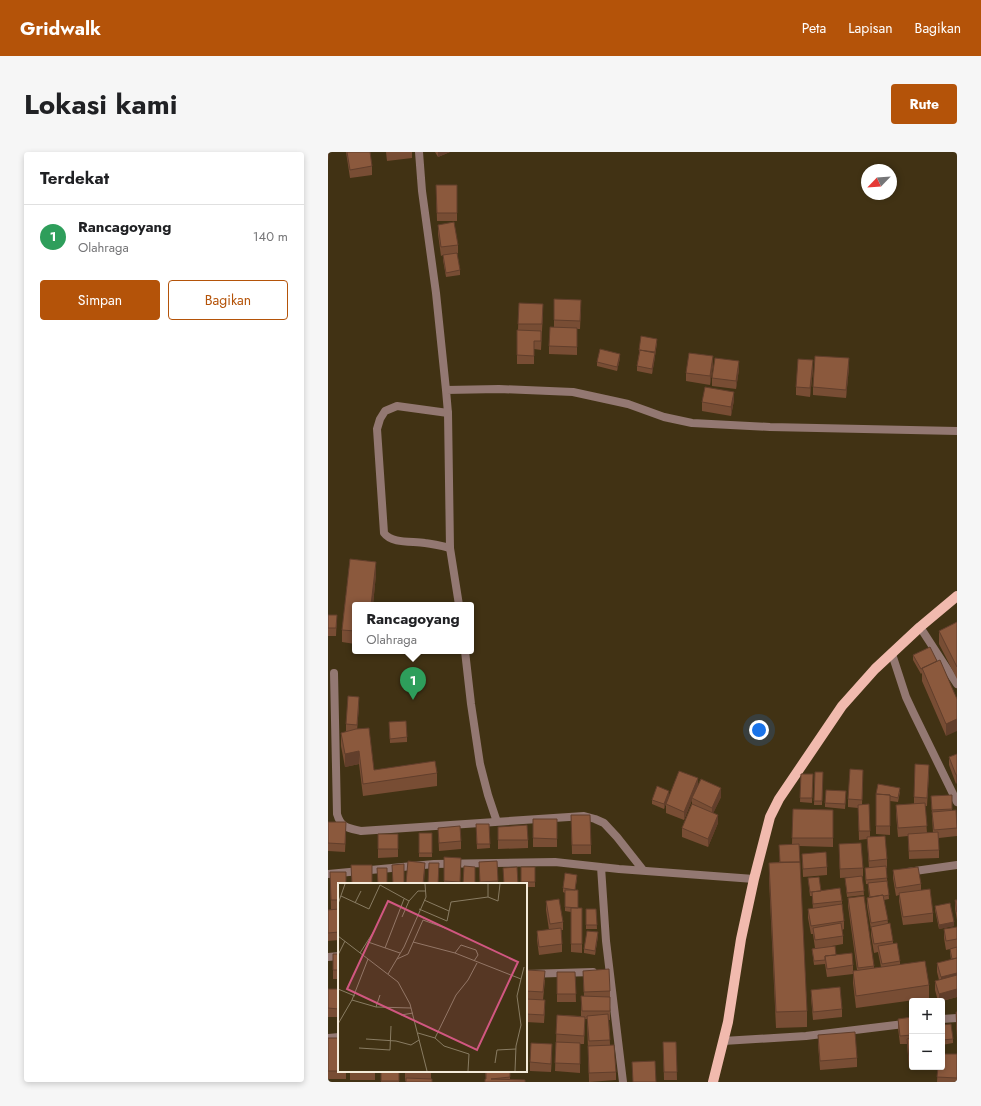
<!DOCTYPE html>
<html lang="id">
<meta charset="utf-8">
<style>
:root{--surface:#fff;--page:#f6f6f6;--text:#202124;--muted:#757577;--line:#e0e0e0;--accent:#b45309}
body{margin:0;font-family:Jost,sans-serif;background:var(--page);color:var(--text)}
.controls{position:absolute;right:12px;bottom:12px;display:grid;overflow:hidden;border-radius:4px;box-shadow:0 2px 6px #0003}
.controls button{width:36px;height:36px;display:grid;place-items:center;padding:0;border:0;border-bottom:1px solid var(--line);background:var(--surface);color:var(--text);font:20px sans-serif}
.compass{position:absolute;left:533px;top:12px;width:36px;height:36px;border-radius:50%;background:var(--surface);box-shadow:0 2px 6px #0003;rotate:245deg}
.you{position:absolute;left:431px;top:578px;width:14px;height:14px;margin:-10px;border:3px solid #fff;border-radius:50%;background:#1a73e8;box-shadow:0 0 0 6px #1a73e833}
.badge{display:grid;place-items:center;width:26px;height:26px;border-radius:50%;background:var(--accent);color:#fff;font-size:13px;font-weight:700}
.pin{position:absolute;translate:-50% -33px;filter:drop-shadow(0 1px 2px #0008)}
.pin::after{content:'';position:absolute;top:21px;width:14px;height:12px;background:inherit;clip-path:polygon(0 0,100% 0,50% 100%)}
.popup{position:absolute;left:24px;top:450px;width:122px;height:52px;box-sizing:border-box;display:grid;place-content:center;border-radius:4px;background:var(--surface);filter:drop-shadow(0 1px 3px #0005);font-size:13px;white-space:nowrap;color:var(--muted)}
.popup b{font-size:15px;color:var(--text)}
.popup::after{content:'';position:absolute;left:50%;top:100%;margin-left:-8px;border:8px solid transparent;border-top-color:var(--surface)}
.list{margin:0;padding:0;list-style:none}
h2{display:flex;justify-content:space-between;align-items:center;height:52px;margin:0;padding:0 16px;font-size:17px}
h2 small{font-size:13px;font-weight:400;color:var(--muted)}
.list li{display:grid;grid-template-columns:26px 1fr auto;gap:12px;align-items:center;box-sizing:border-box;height:64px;padding:0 16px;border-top:1px solid var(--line)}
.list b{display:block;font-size:15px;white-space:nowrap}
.list p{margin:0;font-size:13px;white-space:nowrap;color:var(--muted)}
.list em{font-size:13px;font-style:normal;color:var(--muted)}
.actions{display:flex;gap:8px;padding:12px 16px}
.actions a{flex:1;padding:9px 0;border:1px solid var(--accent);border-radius:4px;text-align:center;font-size:14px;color:var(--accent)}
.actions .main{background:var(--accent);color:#fff}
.map{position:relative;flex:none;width:629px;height:930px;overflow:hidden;border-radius:4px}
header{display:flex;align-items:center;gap:24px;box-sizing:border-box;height:56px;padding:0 20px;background:var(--accent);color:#fff}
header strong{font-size:19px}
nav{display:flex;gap:22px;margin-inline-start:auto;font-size:14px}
.intro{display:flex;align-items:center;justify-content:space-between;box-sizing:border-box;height:96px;padding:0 24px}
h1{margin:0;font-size:28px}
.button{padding:10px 18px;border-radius:4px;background:var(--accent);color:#fff;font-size:14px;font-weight:700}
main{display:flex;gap:24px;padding:0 24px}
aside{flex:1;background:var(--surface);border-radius:4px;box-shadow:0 2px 6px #0003}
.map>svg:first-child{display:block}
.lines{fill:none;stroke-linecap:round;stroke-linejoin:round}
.service{stroke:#937872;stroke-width:8}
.minor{stroke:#937872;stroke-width:8}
.primary{stroke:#f1baae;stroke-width:10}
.wall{fill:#784d34}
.shaded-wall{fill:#613e2b}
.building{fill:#8b593d;stroke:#613e2b}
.inset-road{fill:none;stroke:#897c63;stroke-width:1}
.view{fill:#d15781;fill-opacity:0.15;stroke:#d15781;stroke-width:2}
.inset-edge{fill:none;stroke:#f4ebda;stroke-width:2}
</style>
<header>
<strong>Gridwalk</strong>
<nav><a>Peta</a><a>Lapisan</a><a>Bagikan</a></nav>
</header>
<div class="intro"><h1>Lokasi kami</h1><a class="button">Rute</a></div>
<main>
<aside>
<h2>Terdekat<small></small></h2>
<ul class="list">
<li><span class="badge" style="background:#2e9e5b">1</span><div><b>Rancagoyang</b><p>Olahraga</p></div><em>140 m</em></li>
</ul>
<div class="actions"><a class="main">Simpan</a><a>Bagikan</a></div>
</aside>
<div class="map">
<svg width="629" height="930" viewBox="0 0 629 930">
<rect width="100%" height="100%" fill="#413214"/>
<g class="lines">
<path class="service" d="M 120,261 L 69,254 L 57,259 L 52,267 L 49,277 L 56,381 C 64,392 84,389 97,391 C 106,392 114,394 122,396
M 592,475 L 629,532"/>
<path class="minor" d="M 91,0 L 94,39 L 108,141 L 118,238 L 120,261 L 122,396 L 131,453
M 118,238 L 171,237 L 245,240 L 300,252 L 336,265 L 364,271 L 442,275 L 629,279
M 137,499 L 143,552 L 152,612 L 160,643 L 169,670
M 564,502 L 578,545 L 585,560 L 629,650
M 6,521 L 9,662 C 13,676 20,676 33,679 L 256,664 L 267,667 L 276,671 L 289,685 L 315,718
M 273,715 L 278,789 L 295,930
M 580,720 L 629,713
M 0,722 L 106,712 L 227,710 L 291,717 L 426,727
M 0,805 L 11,804
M 198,822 L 265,820
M 614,867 L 629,866
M 0,886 L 11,885
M 395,889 L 478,884 L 584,871"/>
<path class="primary" d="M 385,930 L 400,870 L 413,787 L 426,727 L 442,665 L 451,647 L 514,554 L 547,517 L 592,475 L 629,444"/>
</g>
<path class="wall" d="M 18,0 L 42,0 L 44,14 L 44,23 L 22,26 Z
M 58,0 L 84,0 L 84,6 L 59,9 Z
M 107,0 L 122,0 L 110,5 Z
M 108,33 L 129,33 L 129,69 L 109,69 Z
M 110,73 L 130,93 L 130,101 L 129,101 L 132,118 L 132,123 L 118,125 L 115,108 L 115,103 L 113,104 L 110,82 Z
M 226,147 L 253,156 L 252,177 L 249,177 L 249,203 L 221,202 L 221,194 L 226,175 Z
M 191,151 L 215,160 L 213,198 L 206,197 L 206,212 L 189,212 L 189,178 L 190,178 Z
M 329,191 L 327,204 L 324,222 L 309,219 L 309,214 L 311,202 L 311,198 Z
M 292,206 L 289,219 L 269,214 L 269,210 Z
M 385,213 L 382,233 L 358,229 L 358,221 Z
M 521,215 L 518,246 L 485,243 L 485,235 Z
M 411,217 L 408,237 L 384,234 L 384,226 Z
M 485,217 L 482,245 L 468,243 L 468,235 Z
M 406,248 L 403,264 L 374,259 L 374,250 Z
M 22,407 L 48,410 L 48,422 L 45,453 L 27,453 L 27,492 L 14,490 L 14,478 Z
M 0,463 L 9,463 L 8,484 L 0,484 Z
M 629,470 L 629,527 L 611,492 L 611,479 Z
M 585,503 L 609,510 L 629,547 L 618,584 L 594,529 L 594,521 L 593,522 L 585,508 Z
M 31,553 L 29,577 L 46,618 L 109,621 L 109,634 L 35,644 L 31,612 L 17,615 L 13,594 L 13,581 L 18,580 L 18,572 Z
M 61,570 L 79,585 L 79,590 L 62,591 Z
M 629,602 L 628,632 L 621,613 L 621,605 Z
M 487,620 L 495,620 L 494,653 L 486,653 Z
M 601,621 L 599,654 L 597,654 L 599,681 L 605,681 L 603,644 L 624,643 L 624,658 L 629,674 L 629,684 L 611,686 L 611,706 L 581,707 L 580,684 L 570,685 L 568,662 L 568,653 L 586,652 L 586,645 Z
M 473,622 L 485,622 L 484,651 L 472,650 Z
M 535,626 L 534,653 L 542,679 L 542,685 L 559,707 L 559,716 L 558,716 L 561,747 L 556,748 L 560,771 L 565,789 L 565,792 L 572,809 L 572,812 L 601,833 L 601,846 L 528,856 L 525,831 L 525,822 L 499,825 L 497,812 L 486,813 L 484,797 L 487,796 L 485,782 L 483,782 L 480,766 L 480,757 L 485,757 L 484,744 L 482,744 L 480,726 L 493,739 L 514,749 L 514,756 L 516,769 L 516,777 L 514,778 L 515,784 L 515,792 L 504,794 L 508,803 L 525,813 L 525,819 L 529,818 L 520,754 L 520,746 L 546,814 L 546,816 L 553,815 L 550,800 L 546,801 L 543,783 L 543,777 L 539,754 L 539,746 L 541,745 L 540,732 L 538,732 L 537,720 L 537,716 L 541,716 L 539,687 L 531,688 L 530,656 L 520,655 L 520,647 Z
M 370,634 L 393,645 L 385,661 L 390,671 L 380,695 L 354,685 L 354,676 L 364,652 L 364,648 L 356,668 L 338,661 L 338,652 Z
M 572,640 L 570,650 L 562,649 L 562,683 L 548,682 L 548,642 Z
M 341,643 L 336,657 L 324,652 L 324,648 Z
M 518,644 L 517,657 L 497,655 L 497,651 Z
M 465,657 L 505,658 L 505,695 L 471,694 L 479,859 L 479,875 L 448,876 L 441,727 L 441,711 L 451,710 L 464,692 Z
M 243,663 L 263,693 L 263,702 L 244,702 Z
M 205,667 L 229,667 L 229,695 L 205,695 Z
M 0,670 L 18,679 L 17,700 L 0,699 Z
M 148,672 L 161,672 L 162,696 L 149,697 Z
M 170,675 L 200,688 L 200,696 L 170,697 Z
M 110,676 L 133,689 L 133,697 L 111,699 Z
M 91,681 L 104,681 L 104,705 L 91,705 Z
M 50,682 L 70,682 L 70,705 L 50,706 Z
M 511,692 L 535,716 L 535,724 L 534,725 L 536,743 L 519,745 L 517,726 L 527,725 L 512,726 Z
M 474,702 L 499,715 L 499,723 L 475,725 Z
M 116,705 L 133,714 L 132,731 L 116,731 Z
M 169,709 L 170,732 L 152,732 L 151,710 Z
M 193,715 L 207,715 L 207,735 L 198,735 L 198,732 L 193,732 Z
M 565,718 L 593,732 L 593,738 L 605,761 L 605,770 L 575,773 L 571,749 L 571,743 L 568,744 L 565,726 Z
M 2,720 L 11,732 L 11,757 L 3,757 Z
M 249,727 L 247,738 L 250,756 L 254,756 L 254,801 L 243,800 L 243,760 L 237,759 L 237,741 L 235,740 L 235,736 Z
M 627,748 L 629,748 L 629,768 L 627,757 Z
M 218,749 L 235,770 L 235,778 L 233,778 L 234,792 L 234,800 L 211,803 L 209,788 L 209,779 L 221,778 L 218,758 Z
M 607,754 L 626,774 L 611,777 L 607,758 Z
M 11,757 L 11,788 L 0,789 L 0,758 Z
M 258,757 L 268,757 L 269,777 L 258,777 Z
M 629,775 L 629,845 L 614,849 L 610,849 L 607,838 L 607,829 L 611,828 L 609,820 L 609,811 L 623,808 L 622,801 L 622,797 L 618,798 L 616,786 L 616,777 Z
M 270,784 L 267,803 L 256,801 L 256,797 Z
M 5,802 L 11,802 L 11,827 L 5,827 Z
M 198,818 L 217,828 L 215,848 L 217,856 L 216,871 L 198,870 Z
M 255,819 L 282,839 L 282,868 L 281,868 L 282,893 L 288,920 L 288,928 L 261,930 L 259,867 L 257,867 L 256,892 L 252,892 L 252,921 L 227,919 L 229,863 L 253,864 L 253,844 L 256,844 Z
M 229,820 L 247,820 L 248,850 L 229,850 Z
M 0,837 L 11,837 L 11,865 L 0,865 Z
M 483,838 L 514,857 L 514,865 L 485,868 L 483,846 Z
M 628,860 L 629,860 L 629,886 L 628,868 Z
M 584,865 L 584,915 L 581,915 L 579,892 L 572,892 L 570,876 L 570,867 Z
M 614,873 L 625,887 L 625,891 L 614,893 Z
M 490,883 L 529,906 L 529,915 L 492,918 L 490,892 Z
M 0,886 L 18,919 L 18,927 L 0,927 Z
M 335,890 L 348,890 L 349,928 L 336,928 Z
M 224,901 L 223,920 L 202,919 L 202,910 Z
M 629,902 L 629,930 L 609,930 L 610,915 Z
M 22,919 L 47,919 L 47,928 L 22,928 Z
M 53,919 L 71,919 L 71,930 L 53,930 Z
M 77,919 L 103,919 L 103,927 L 77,929 Z
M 157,919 L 182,919 L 182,928 L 158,927 Z"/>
<path class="shaded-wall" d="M 0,0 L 1,0 L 1,2 L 0,10 Z
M 110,0 L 122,0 L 110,5 Z
M 327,201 L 327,206 L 324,222 L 324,217 Z
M 292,202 L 292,206 L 289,219 L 289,215 Z
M 385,204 L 385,213 L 382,233 L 382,224 Z
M 521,206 L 521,215 L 518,246 L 518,238 Z
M 485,208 L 485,217 L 482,245 L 482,236 Z
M 411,209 L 411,217 L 408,237 L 408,229 Z
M 406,240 L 406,248 L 403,264 L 403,255 Z
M 48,410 L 48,422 L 45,453 L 43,453 Z
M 31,545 L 31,553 L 29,581 L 29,573 Z
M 629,567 L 629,579 L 618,584 L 618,572 Z
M 31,599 L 31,612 L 17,615 L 17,602 Z
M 628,623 L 629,623 L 629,631 L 628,632 Z
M 370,626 L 370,635 L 364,646 L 364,648 L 356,668 L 356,660 Z
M 393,636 L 393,645 L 384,664 L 384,656 Z
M 341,639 L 341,643 L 336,657 L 336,652 Z
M 390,663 L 390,671 L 380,695 L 380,687 Z
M 97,711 L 97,719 L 96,732 L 95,732 Z
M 626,770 L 626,774 L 611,777 L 611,773 Z
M 270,780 L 270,784 L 267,803 L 267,799 Z
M 629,821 L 629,829 L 613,834 L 613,825 Z
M 629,837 L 629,845 L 614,849 L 611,849 L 611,842 Z
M 224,892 L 224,901 L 223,920 L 223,912 Z"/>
<path class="building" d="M 19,0 L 42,0 L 44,14 L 22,18 Z
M 108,33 L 129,33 L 129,61 L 109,61 Z
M 126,70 L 130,93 L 113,95 L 110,73 Z
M 129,101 L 132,118 L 118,121 L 115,103 Z
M 226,147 L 253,148 L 252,169 L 226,168 Z
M 191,151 L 215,152 L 214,172 L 190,172 Z
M 222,175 L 249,176 L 249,195 L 221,194 Z
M 189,178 L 213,179 L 213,189 L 206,189 L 206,204 L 189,203 Z
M 313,184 L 329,187 L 327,200 L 311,198 Z
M 272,197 L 292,202 L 289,215 L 269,210 Z
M 312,198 L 327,201 L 324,217 L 309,214 Z
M 361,201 L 385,204 L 382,224 L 358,221 Z
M 487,204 L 521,206 L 518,238 L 485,235 Z
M 387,206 L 411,209 L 408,229 L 384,226 Z
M 470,207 L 485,208 L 482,236 L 468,235 Z
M 377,235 L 406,240 L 403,255 L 374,250 Z
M 22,407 L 48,410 L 43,453 L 27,453 L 27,479 L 14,478 Z
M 0,463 L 9,463 L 8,476 L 0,476 Z
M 629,470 L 629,515 L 611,479 Z
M 602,495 L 609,509 L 593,517 L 585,503 Z
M 612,508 L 629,547 L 629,567 L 618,572 L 594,516 Z
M 20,544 L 31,545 L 29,573 L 18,572 Z
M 78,569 L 79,585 L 62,587 L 61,570 Z
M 41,576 L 46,618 L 107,609 L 109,621 L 35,632 L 31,599 L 17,602 L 13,581 L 28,577 Z
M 629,602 L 629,623 L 628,623 L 621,605 Z
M 587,612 L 601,613 L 599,646 L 586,645 Z
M 522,617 L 535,618 L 534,648 L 520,647 Z
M 351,619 L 370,626 L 356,660 L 338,652 Z
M 487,620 L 495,620 L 494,649 L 486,649 Z
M 473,622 L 485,622 L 484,646 L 472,646 Z
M 373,627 L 393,636 L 384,656 L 364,646 Z
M 550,632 L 572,636 L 570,646 L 562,644 L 562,643 L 548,642 Z
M 329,634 L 341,639 L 336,652 L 324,648 Z
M 498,638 L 518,639 L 517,652 L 497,651 Z
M 548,642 L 562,643 L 562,674 L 548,674 Z
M 624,643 L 624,657 L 604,658 L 603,644 Z
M 597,651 L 599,674 L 570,676 L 568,653 Z
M 364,652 L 390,663 L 380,687 L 354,676 Z
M 541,652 L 542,679 L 531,679 L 530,653 Z
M 465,657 L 505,658 L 505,686 L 464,686 Z
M 628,658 L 629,676 L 606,678 L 604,660 Z
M 243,663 L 262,663 L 263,693 L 244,693 Z
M 205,667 L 229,667 L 229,687 L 205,686 Z
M 0,670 L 18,670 L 17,692 L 0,691 Z
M 148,672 L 161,672 L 162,692 L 149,692 Z
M 199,673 L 200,688 L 170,688 L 170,675 Z
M 132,674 L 133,689 L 111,691 L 110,676 Z
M 610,680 L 611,698 L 581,699 L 580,682 Z
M 91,681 L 104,681 L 104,701 L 91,701 Z
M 50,682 L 70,682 L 70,697 L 50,697 Z
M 557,684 L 559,707 L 541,709 L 539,685 Z
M 533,691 L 535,716 L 512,717 L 511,692 Z
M 471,692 L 472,710 L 452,710 L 451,693 Z
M 498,700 L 499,715 L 475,717 L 474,702 Z
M 116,705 L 133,706 L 132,730 L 116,729 Z
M 80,709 L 97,711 L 95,732 L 78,731 Z
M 169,709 L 170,729 L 152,730 L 151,710 Z
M 472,710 L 479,859 L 448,860 L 441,711 Z
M 101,711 L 111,711 L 110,732 L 100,732 Z
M 76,712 L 76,732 L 65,732 L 64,713 Z
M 23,713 L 44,713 L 44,732 L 24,732 Z
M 136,714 L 147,715 L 147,732 L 135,732 Z
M 558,714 L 559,726 L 538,728 L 537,716 Z
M 189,715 L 190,732 L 176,732 L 175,716 Z
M 193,715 L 207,715 L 207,730 L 193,730 Z
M 590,715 L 593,732 L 568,736 L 565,718 Z
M 49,716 L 59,716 L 59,732 L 50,732 Z
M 2,720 L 18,720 L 18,732 L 11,732 L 11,748 L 3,748 Z
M 237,721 L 249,723 L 247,738 L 235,736 Z
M 534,724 L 536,739 L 519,741 L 517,726 Z
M 491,725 L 493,739 L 482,740 L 480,726 Z
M 559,729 L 561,743 L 556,744 L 555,743 L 542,745 L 540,731 Z
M 115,731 L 133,731 L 133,732 L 115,732 Z
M 512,736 L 514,749 L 485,752 L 484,740 Z
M 602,737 L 605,761 L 575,765 L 571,741 Z
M 237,738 L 250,738 L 250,756 L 237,755 Z
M 555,743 L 560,768 L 543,771 L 539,746 Z
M 536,744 L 546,814 L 530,816 L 520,746 Z
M 231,747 L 235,770 L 222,772 L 218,749 Z
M 627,748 L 629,748 L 629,760 Z
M 622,751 L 626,770 L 611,773 L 607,754 Z
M 514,752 L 516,769 L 483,774 L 480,757 Z
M 243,756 L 254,756 L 254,792 L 243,792 Z
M 11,757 L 11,780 L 0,781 L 0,758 Z
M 258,757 L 268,757 L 269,773 L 258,773 Z
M 513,771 L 515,784 L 487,788 L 485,776 Z
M 562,771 L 565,789 L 546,792 L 543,775 Z
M 629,775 L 629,787 L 618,789 L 616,777 Z
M 233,776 L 234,792 L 211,795 L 209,779 Z
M 259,779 L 270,780 L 267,799 L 256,797 Z
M 569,791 L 572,809 L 554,812 L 550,794 Z
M 507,794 L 508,803 L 497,804 L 497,808 L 486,809 L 484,797 Z
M 629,795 L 629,806 L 624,807 L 622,797 Z
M 524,801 L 525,813 L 499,817 L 497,804 Z
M 5,802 L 11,802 L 11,818 L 5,818 Z
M 629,806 L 629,821 L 613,825 L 609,811 Z
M 597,809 L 601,833 L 528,844 L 525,819 Z
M 281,817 L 282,839 L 256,840 L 255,819 Z
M 198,818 L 217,819 L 215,840 L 198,839 Z
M 229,820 L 247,820 L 248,842 L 229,842 Z
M 629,823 L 629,837 L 611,842 L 607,829 Z
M 512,835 L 514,857 L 485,860 L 483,838 Z
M 0,837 L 11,837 L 11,857 L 0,856 Z
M 253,844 L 282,845 L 282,859 L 254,859 Z
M 198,847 L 217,848 L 216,863 L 198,862 Z
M 628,860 L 629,860 L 629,878 Z
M 280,862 L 282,888 L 261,889 L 259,864 Z
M 229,863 L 257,865 L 256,884 L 228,882 Z
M 584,865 L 584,883 L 572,884 L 570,867 Z
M 623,872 L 625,887 L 614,888 L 614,873 Z
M 527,880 L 529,906 L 492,909 L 490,883 Z
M 0,886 L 11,886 L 11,919 L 0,919 Z
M 584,886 L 584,906 L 581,907 L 579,887 Z
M 228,890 L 252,891 L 252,912 L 227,911 Z
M 335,890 L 348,890 L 349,920 L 336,920 Z
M 203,891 L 224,892 L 223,912 L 202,910 Z
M 286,893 L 288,920 L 261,921 L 260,894 Z
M 614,902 L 629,902 L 629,926 L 609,925 L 610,915 L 614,915 Z
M 327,909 L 328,930 L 305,930 L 304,910 Z
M 22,919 L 47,919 L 47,920 L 22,920 Z
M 53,919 L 71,919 L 71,929 L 53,929 Z
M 77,919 L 103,919 L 103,920 L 77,920 Z
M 158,919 L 182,919 L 182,925 L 163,927 L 197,928 L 197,930 L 157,930 L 157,927 L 158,927 Z
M 78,926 L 104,927 L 104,930 L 78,930 Z"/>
<g transform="translate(10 731)">
<rect width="189" height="189" fill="#413214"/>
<path class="inset-road" d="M 3,13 L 31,26 L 42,2 L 71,18 L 80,8 L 88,8M 150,14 L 160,18 L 162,1M 86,17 L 111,28M 17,20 L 23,8M 0,21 L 7,1M 81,26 L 109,38 L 113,19 L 150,14 L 150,1M 64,34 L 71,18M 0,53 L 60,99 L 72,121 L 89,188M 30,59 L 62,70M 75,59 L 117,70 L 183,96 L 179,113 L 183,142 L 178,163 L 177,188M 47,65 L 66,16M 22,70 L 36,48M 117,70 L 123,62 L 138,67 L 140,72 L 136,78M 0,72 L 7,58M 30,76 L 14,117 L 38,124 L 73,125M 59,76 L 70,71 L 85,37 L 107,45M 50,91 L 66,64 L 88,14 L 87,1M 183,96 L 186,84M 0,106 L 17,113M 38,124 L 42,112M 63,132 L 75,130M 0,141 L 14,117M 80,150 L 97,155M 28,156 L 58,158 L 73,162 L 81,157M 21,165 L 52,167 L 53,143M 157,180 L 159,167 L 178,166M 130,188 L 131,171 L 106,163 L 97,155 L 118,112 L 130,97 L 139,80"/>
<path class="view" d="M 50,18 L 180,79 L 139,167 L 9,106 Z"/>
<rect width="189" height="189" class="inset-edge"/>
</g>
</svg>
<div class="controls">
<button>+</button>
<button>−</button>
</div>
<svg class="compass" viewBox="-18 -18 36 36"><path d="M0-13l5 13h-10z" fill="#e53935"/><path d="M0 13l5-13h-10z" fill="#757577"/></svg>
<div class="you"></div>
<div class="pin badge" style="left:85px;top:548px;background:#2e9e5b">1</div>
<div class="popup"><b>Rancagoyang</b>Olahraga</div>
</div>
</main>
